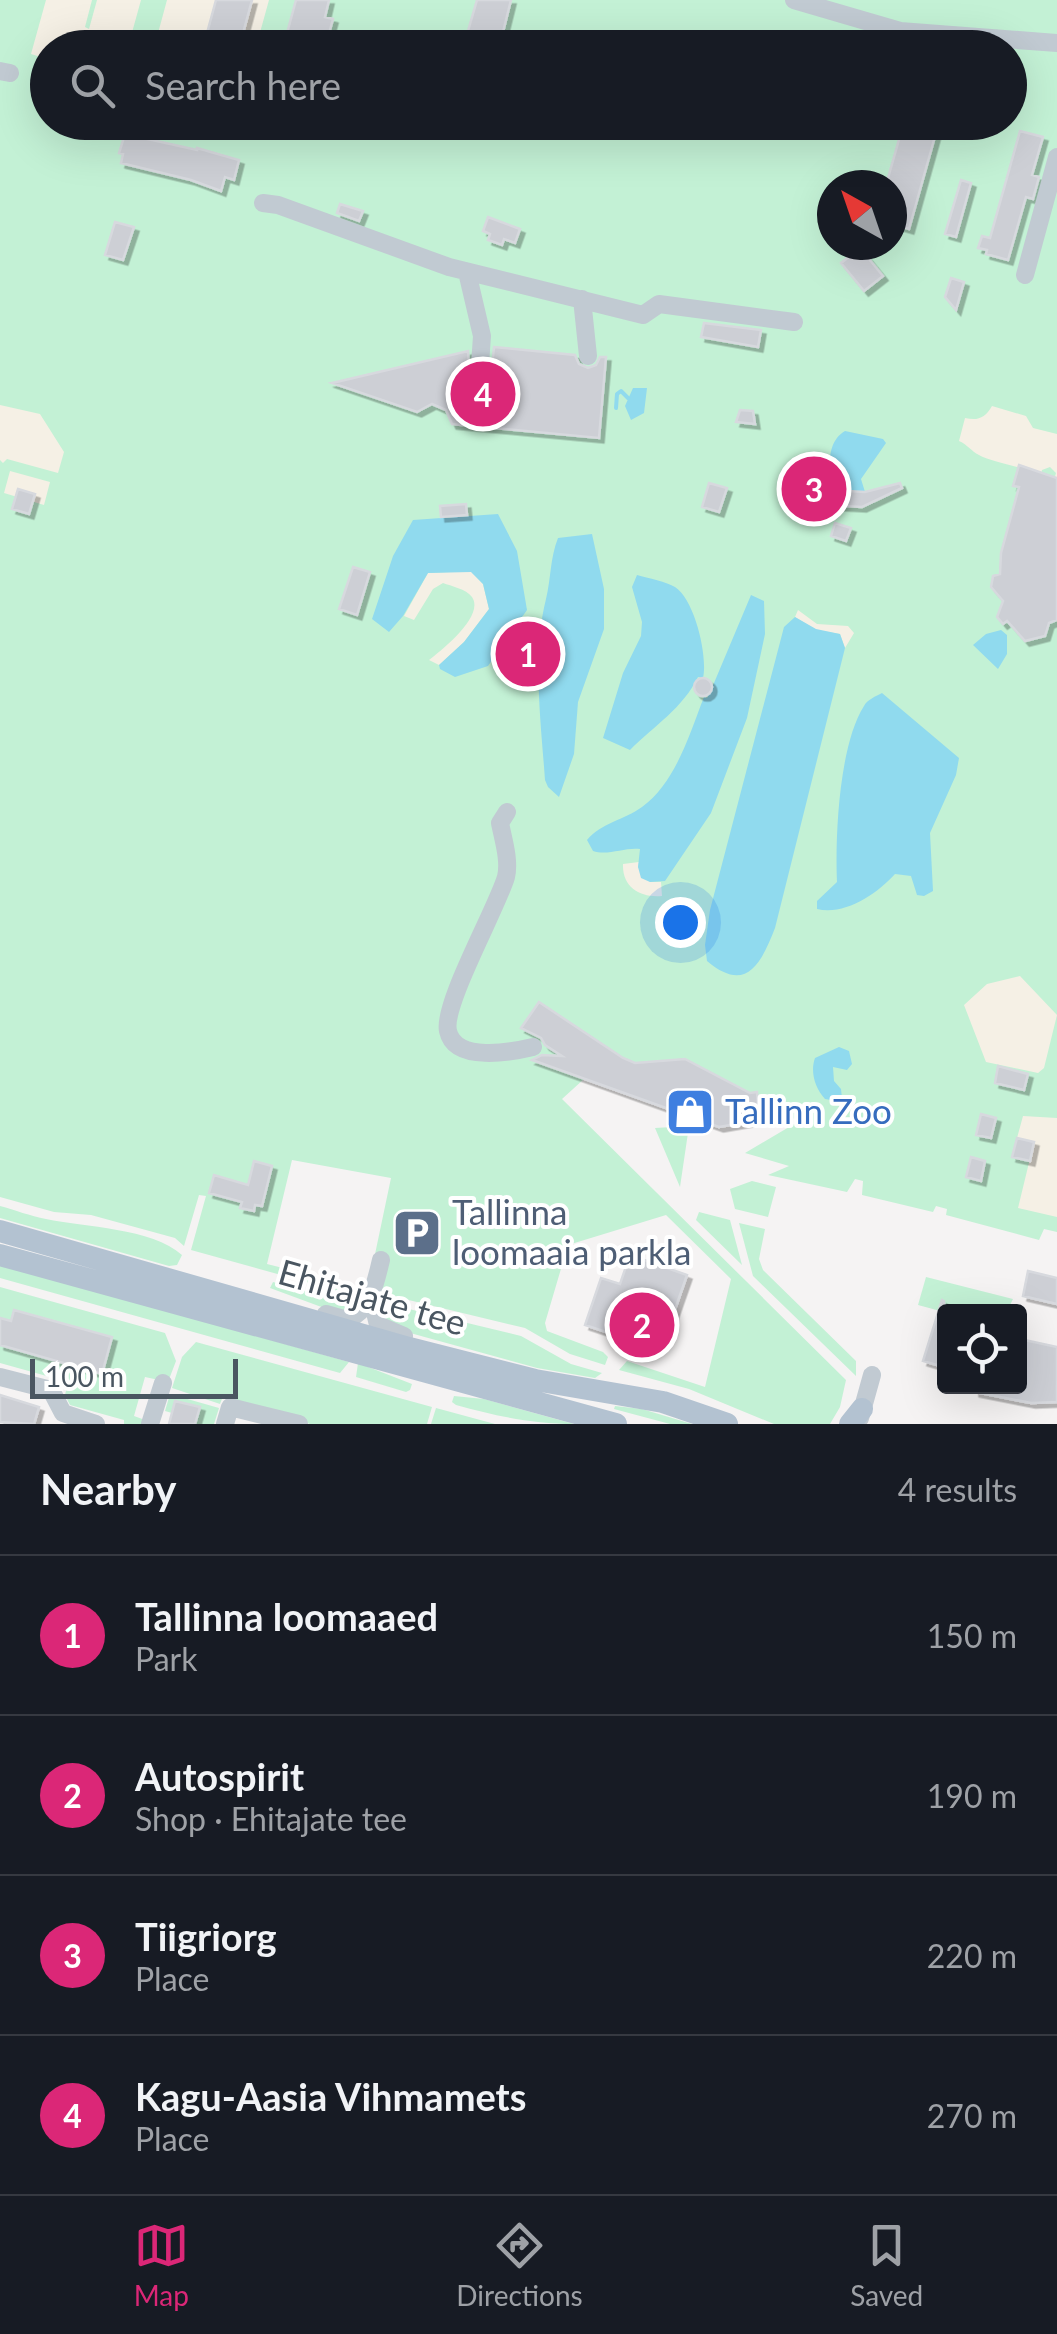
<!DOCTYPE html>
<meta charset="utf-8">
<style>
:root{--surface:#171b24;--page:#242831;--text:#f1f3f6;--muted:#9ea1a6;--line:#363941;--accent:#db2777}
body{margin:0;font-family:Lato,sans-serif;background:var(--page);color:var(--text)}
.controls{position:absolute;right:30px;bottom:30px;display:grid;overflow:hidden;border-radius:10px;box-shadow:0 10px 40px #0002}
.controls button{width:90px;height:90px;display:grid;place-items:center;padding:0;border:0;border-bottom:2px solid var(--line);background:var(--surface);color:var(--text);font:50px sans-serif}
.compass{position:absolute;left:817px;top:170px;width:90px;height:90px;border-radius:50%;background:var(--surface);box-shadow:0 10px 40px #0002;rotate:320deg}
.scale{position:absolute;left:30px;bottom:25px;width:208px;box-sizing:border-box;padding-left:10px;border:5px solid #4a5661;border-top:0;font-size:28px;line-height:35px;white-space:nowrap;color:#4a5661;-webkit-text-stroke:8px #fff;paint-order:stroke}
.you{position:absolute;left:680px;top:922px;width:35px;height:35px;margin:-25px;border:8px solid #fff;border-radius:50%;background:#1a73e8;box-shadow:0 0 0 15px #1a73e833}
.badge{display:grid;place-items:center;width:65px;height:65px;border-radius:50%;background:var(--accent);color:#fff;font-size:32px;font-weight:700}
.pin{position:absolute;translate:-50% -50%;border:5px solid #fff;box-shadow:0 2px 10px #0006}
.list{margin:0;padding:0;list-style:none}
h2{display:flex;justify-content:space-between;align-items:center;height:130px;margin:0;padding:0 40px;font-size:42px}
h2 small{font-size:32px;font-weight:400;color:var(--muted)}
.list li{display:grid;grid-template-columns:65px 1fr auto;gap:30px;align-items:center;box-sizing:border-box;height:160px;padding:0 40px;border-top:2px solid var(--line)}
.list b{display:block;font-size:38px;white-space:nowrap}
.list p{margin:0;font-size:32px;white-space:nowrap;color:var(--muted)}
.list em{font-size:32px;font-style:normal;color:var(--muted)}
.icon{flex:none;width:55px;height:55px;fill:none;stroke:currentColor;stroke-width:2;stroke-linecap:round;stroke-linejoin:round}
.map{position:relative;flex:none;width:1057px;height:1424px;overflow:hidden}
.search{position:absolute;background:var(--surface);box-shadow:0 10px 40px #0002;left:30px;right:30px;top:30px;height:110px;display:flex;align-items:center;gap:25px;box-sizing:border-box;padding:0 35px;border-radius:55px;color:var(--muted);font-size:38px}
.sheet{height:770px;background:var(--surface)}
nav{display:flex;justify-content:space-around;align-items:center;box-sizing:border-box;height:140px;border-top:2px solid var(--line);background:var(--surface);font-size:28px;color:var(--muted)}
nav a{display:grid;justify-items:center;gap:5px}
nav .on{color:var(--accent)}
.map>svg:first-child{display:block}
.green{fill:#c3f1d5;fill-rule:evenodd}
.sand{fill:#f5f0e5}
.water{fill:#90daee}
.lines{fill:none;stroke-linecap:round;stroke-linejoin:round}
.stream{stroke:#90daee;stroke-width:4}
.building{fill:#cdcfd5;stroke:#d7d9de;stroke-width:2.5;filter:url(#shadow)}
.minor{stroke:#c1cad2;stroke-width:18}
.major{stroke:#b3c2d1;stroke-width:22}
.labels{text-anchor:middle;stroke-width:8;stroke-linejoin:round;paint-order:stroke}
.shop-label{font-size:35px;fill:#366cbe;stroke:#fff;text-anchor:start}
.service-label{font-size:35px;fill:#4e5e75;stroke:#fff;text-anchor:start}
.street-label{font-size:35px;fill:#4a5661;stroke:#fff}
</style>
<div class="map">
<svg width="1057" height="1424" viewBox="0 0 1057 1424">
<defs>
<filter id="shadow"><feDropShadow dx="4.5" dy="4.5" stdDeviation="0" flood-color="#0004"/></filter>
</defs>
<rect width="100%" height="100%" fill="#f5f3f3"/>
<path class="green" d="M 0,0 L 1057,0 L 1057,1232 L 1044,1229 L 1039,1240 L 946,1215 L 947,1209 L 936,1206 L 933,1212 L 862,1195 L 863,1181 L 855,1179 L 847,1192 L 768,1175 L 789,1166 L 745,1153 L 806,1117 L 719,1127 L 584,1079 L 562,1099 L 846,1380 L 840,1407 L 830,1424 L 774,1424 L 689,1389 L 619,1370 L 627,1361 L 705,1387 L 731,1279 L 666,1215 L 568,1245 L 545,1323 L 547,1331 L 603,1352 L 608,1357 L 605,1365 L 570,1354 L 525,1328 L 392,1296 L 388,1307 L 379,1312 L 374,1259 L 391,1178 L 292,1160 L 267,1264 L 366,1289 L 357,1308 L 349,1298 L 335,1290 L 191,1250 L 206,1196 L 199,1195 L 184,1246 L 175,1238 L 91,1215 L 54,1212 L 0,1197 ZM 48,48 L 1010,48 L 1010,122 L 48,122 ZM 832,185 L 892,185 L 892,245 L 832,245 Z
M 689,1126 L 680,1187 L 655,1128 Z
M 752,1181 L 776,1187 L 768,1217 L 735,1209 L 730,1189 Z
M 0,1206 C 15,1210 30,1216 46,1219 C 84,1227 152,1228 182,1255 L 177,1265 L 169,1266 L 0,1218 Z
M 699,1212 L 730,1220 L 742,1265 L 696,1220 Z
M 739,1223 L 765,1229 L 759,1259 L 763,1270 L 856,1361 L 856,1376 L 753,1276 Z
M 0,1264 L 349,1362 L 340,1373 L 0,1278 Z
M 926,1277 L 1013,1299 L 1007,1311 L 944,1312 L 918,1305 Z
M 273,1282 L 340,1301 L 351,1312 L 335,1312 L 270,1288 Z
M 0,1287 L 165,1333 L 176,1361 L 168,1382 L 145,1377 L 134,1416 L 145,1420 L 143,1424 L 124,1424 L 124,1420 L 70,1405 L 65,1395 L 68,1382 L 0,1363 L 0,1345 L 102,1373 L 112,1338 L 15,1310 L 11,1321 L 0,1318 Z
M 409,1309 L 521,1336 L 571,1364 L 602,1373 L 595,1378 L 537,1368 L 392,1328 L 382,1320 Z
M 196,1342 L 432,1407 L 427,1424 L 310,1424 L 223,1396 L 220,1404 L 172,1388 L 182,1357 Z
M 358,1363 L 412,1384 L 410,1390 L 406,1392 L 356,1377 Z
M 170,1394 L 219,1408 L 214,1424 L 195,1424 L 200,1407 L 176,1401 L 172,1413 L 165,1411 Z
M 454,1396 L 484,1399 L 574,1424 C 532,1424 496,1416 456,1405 L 452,1402 Z
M 615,1406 L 642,1409 L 692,1424 L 670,1424 L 614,1409 Z
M 436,1408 L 495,1424 L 431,1424 Z"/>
<path class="sand" d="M 46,0 L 92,0 L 85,27 L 89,29 L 97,0 L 141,0 L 128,47 L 48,48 L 47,59 L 31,54 Z
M 167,0 L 269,0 L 256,47 L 154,48 Z
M 0,405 L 40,414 L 64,452 L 58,473 L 7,459 L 3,463 L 0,460 Z
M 992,406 L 1026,416 L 1033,428 L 1057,434 L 1057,479 L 1054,480 L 1056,473 L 1050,467 L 1042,470 L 1041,475 C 1023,467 991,462 979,455 C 971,451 968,445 959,441 L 965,418 C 978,421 985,418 992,406 Z
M 10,471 L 50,482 L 44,505 L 4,493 Z
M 471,571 L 483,584 L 489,609 L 464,642 L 439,665 L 429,660 C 442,650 485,616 472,597 C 466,589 451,586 443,583 L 433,589 L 414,620 L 404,616 L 428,573 Z
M 798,610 L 817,624 L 848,626 L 854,633 L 845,648 L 840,634 L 816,630 L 795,617 Z
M 639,862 L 638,867 L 650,882 L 661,882 L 662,896 C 641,898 622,888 623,864 Z
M 1020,976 L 1057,1015 L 1044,1068 L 1038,1073 L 986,1062 L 964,1005 L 987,984 Z
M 1023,1116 L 1057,1118 L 1057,1217 L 1018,1208 L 1034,1142 L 1017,1138 Z"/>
<path class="water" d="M 633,388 L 647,388 L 644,413 L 631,420 L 625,406 Z
M 845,431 L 883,439 L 886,443 L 861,479 L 865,492 L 830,490 C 830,469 825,443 845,431 Z
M 498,514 L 517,551 L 527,610 L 488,666 L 455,677 L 440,669 L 439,665 L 464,642 L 489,609 L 483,584 L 471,572 L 428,573 L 403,616 L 389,632 L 372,619 L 393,556 L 413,520 Z
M 592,534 L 604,589 L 604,629 L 578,702 L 574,754 L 559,797 L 548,787 L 545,780 C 541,723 532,654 546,599 C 551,579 550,558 558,538 Z
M 637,575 C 648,578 667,582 675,587 C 695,600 708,657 703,678 L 698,677 C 683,708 654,726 630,750 L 603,738 L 623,673 L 641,636 L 642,622 L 632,587 Z
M 751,595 L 764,601 L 765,634 L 747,718 L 711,813 L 665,881 L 650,882 L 641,878 L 638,867 L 640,849 C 625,847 608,856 593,851 L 587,840 C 601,823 624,820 642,807 C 676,782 689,735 704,697 L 707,698 L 714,683 Z
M 795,617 L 816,629 L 840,634 L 845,648 L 775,928 C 761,964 746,994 707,961 L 705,945 L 710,910 L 784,627 Z
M 1001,630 L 1007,635 L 1007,654 L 998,669 L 973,645 L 986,634 Z
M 882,693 L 959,758 L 956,775 L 930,833 L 933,891 L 924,896 L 917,895 L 911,876 L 895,874 C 877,894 844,916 817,909 L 817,901 L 837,882 C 835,837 839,745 864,706 C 867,700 876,696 882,693 Z
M 839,1047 L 849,1051 L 852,1064 L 847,1070 L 833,1067 L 834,1081 L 841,1089 L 842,1098 L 837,1101 L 825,1099 C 815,1088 810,1072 815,1058 Z"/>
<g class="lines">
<path class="stream" d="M 616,408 L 617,394 L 621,391 L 628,398"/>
</g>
<path class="building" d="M 216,0 L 252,0 L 239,48 L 203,48 Z
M 296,0 L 329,0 L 325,17 L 333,19 L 325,48 L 283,48 Z
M 477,0 L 511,0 L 499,48 L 463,48 Z
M 904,122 L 939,122 L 909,229 L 892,224 L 892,185 L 886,185 Z
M 1020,131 L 1043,137 L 1032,175 L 1039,177 L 1033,199 L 1026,197 L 1008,260 L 986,254 L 987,250 L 978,248 L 982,236 L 990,238 Z
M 125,134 L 197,150 L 197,148 L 239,160 L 234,180 L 225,177 L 221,191 L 191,180 L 121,163 L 123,154 L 119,153 Z
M 961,180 L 971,183 L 956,237 L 945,234 Z
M 340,204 L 363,211 L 359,221 L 337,213 Z
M 488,217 L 520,229 L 515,243 L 504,239 L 502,245 L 488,240 L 490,234 L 483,231 Z
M 115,222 L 134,227 L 123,260 L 105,255 Z
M 860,248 L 883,276 L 864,291 L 841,263 Z
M 951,278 L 964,282 L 956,310 L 945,297 Z
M 704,323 L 761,330 L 758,347 L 701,337 Z
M 494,347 L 575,355 L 579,364 L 588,368 L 596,365 L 600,357 L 606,357 L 599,438 L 452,424 L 446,410 L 432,404 L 417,412 L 332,383 L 468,351 L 469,371 L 478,377 L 485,377 L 492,367 Z
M 740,410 L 753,411 L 755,424 L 736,422 Z
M 1019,465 L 1057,478 L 1057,620 L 1049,623 L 1045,636 L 1025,641 L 1007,621 L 1003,624 L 997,617 L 1003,601 L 991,587 L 993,576 L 1000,574 L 1001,553 L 1019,487 L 1013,486 Z
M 789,476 L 830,490 L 865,492 L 900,483 L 902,488 L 862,507 L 828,505 L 787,481 Z
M 709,483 L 727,488 L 719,512 L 702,507 Z
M 18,489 L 35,494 L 29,514 L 12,509 Z
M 466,504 L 467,515 L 441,517 L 440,506 Z
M 835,523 L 851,528 L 846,541 L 831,536 Z
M 353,567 L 370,572 L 357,615 L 339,609 Z
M694 687a9 9 0 1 1 18 0a9 9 0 1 1-18 0Z
M 539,1002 L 623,1058 L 635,1063 L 685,1059 L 750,1093 L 757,1092 L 759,1120 L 719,1127 L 532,1060 L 542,1055 L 562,1056 L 545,1045 L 541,1038 L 521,1028 Z
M 998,1066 L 1028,1074 L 1024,1090 L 995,1083 Z
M 981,1114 L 996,1118 L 991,1138 L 976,1135 Z
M 1017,1138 L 1034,1142 L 1030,1161 L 1012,1157 Z
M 971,1157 L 985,1161 L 981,1181 L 966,1177 Z
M 254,1161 L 272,1166 L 262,1206 L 255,1205 L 254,1211 L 240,1208 L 242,1202 L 209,1193 L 214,1175 L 248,1185 Z
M 630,1255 L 687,1275 L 672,1318 L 659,1314 L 651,1335 L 615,1322 L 612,1334 L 585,1325 L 601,1278 L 620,1284 Z
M 1028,1271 L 1057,1278 L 1057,1304 L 1023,1296 Z
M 942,1300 L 944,1301 L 944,1367 L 923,1361 Z
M 14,1310 L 112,1337 L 102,1374 L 0,1345 L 0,1318 L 11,1321 Z
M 1020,1339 L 1057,1347 L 1057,1402 L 1031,1403 L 975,1392 L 975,1386 L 1020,1386 Z
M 0,1395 L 39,1407 L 34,1424 L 0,1422 Z
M 175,1401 L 200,1407 L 195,1424 L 169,1424 Z"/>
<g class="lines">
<path class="minor" d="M 794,0 L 900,31 L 1057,43
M 0,71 L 10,73
M 263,203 L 278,205 L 449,267 L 643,315 L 659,304 L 794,322
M 467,272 L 482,336 L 480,365
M 1025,275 L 1057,157
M 582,299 L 588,356
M 507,812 L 500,823 C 503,839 510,860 506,877 C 497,908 442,1005 448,1031 C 455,1063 512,1052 533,1047
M 371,1296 L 378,1325 L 404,1336
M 326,1314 L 347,1320 C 371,1310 375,1284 381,1260
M 0,1377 L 51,1390 L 63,1413 L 96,1424
M 860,1418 L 872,1375
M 150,1424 L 163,1383
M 225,1424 L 230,1407 L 299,1424"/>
<path class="major" d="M 0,1231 L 409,1348 L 535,1380 L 663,1402 L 727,1424
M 0,1255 L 616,1424
M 850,1424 L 862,1409"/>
</g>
<defs>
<g id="shop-square" transform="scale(2.5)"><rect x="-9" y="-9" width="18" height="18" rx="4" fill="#3f7fe0" stroke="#fff"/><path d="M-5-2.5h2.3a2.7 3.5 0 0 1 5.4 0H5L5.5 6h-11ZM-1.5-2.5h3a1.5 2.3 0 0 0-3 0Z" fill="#fff"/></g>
<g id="parking-square" transform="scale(2.5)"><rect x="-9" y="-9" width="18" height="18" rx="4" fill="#5c6f8a" stroke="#fff"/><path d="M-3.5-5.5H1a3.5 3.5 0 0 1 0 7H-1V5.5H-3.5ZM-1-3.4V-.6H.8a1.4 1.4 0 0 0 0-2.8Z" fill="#fff"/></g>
</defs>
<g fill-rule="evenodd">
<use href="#shop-square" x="690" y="1112"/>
<use href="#parking-square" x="417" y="1233"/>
</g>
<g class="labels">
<g class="shop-label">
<text x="725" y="1124">Tallinn Zoo</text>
</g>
<g class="service-label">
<text x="452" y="1225">Tallinna<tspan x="452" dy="40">loomaaia parkla</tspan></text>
</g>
<g class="street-label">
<text transform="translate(372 1298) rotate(16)" y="12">Ehitajate tee</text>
</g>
</g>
</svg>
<div class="controls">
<button><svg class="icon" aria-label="locate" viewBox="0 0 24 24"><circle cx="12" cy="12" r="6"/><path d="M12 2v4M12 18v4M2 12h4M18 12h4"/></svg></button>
</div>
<svg class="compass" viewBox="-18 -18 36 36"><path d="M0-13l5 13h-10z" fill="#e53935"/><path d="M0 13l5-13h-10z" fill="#9ea1a6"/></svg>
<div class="scale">100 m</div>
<div class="you"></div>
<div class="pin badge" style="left:528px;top:654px">1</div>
<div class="pin badge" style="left:642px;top:1325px">2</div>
<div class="pin badge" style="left:814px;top:489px">3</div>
<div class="pin badge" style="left:483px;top:394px">4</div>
<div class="search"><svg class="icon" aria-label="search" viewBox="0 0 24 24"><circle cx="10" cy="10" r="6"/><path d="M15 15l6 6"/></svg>Search here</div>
</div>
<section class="sheet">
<h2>Nearby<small>4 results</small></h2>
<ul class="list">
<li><span class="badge">1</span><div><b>Tallinna loomaaed</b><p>Park</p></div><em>150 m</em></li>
<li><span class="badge">2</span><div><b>Autospirit</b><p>Shop · Ehitajate tee</p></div><em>190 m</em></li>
<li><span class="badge">3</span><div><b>Tiigriorg</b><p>Place</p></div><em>220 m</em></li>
<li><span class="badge">4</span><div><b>Kagu-Aasia Vihmamets</b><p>Place</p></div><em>270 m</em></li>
</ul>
</section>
<nav>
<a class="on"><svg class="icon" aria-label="map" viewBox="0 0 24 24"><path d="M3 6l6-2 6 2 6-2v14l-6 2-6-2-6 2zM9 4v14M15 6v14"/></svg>Map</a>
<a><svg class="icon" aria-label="directions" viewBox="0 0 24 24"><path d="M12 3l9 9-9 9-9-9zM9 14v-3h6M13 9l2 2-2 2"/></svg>Directions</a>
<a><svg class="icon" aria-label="saved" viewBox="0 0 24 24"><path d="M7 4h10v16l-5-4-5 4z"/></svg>Saved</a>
</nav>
